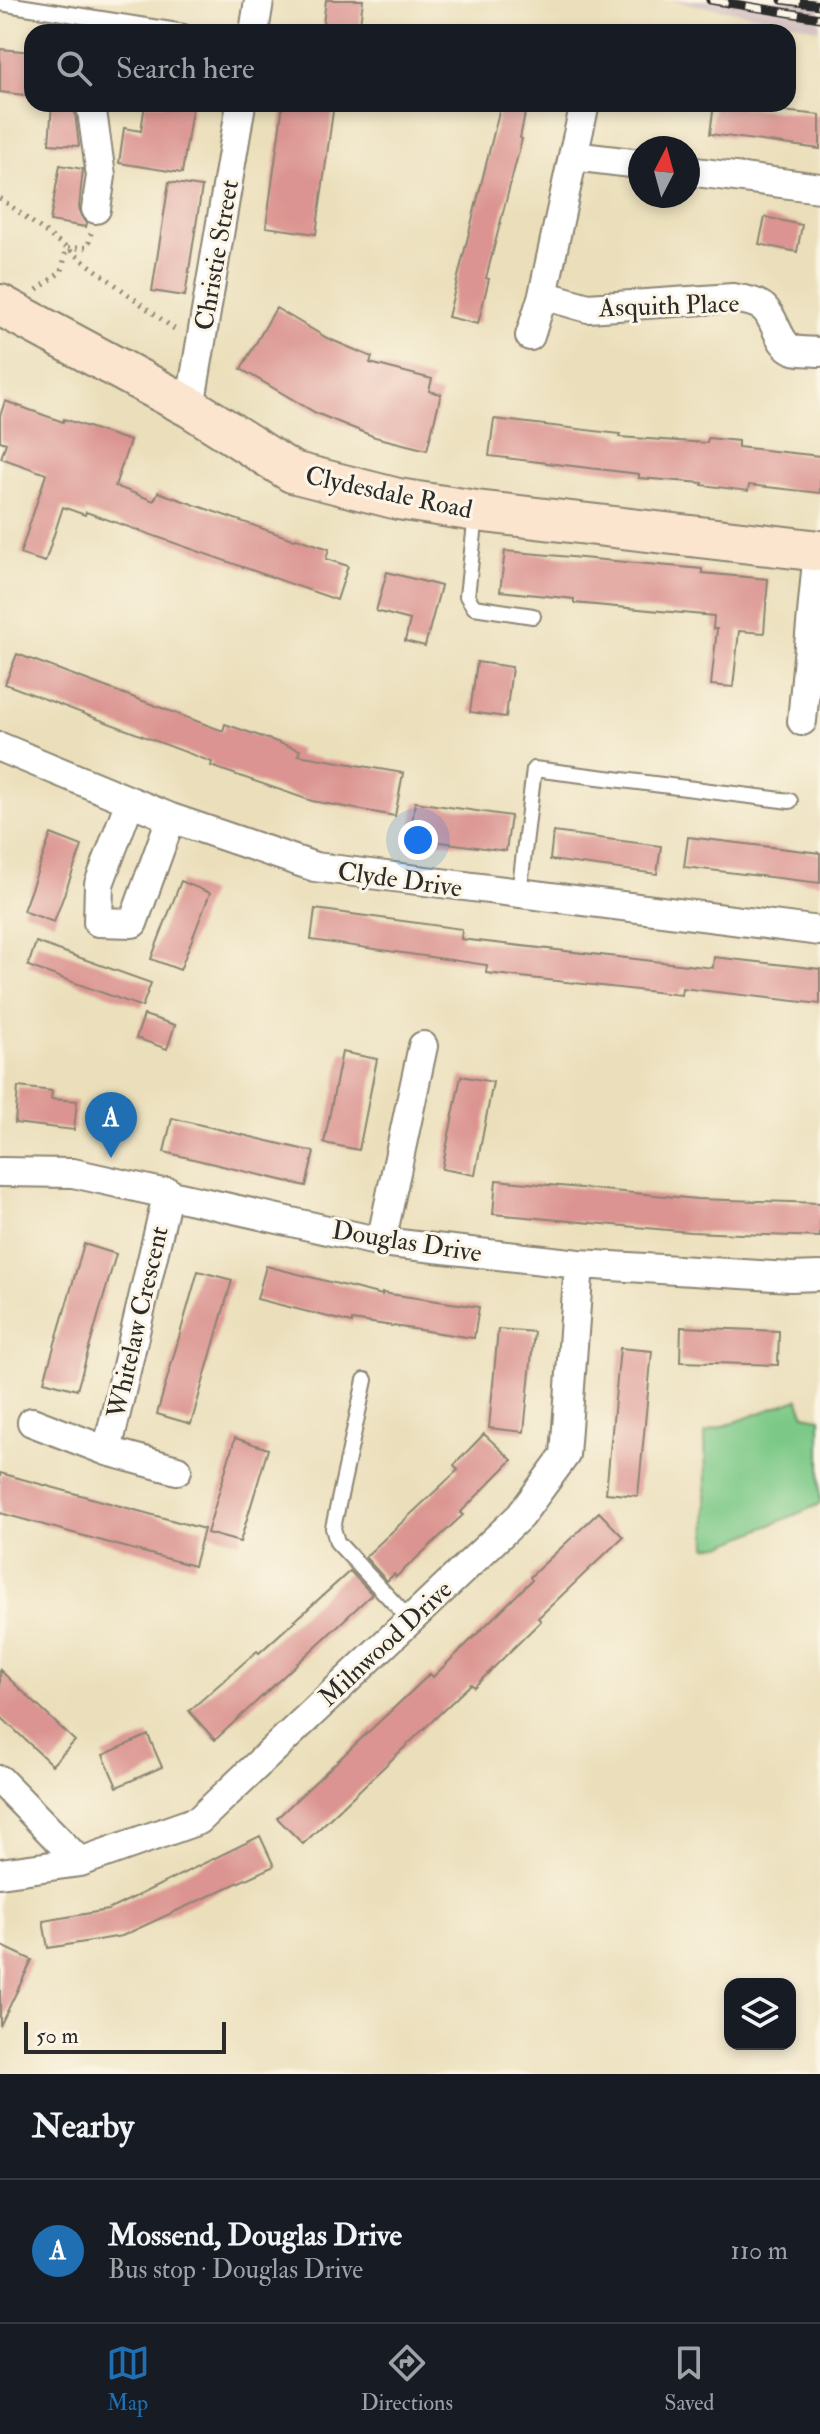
<!DOCTYPE html>
<meta charset="utf-8">
<style>
:root{--surface:#171b24;--page:#242831;--text:#f1f3f6;--muted:#9ea1a6;--line:#363941;--accent:#1f6fb2}
body{margin:0;font-family:"IM FELL Double Pica",serif;background:var(--page);color:var(--text)}
.controls{position:absolute;right:24px;bottom:24px;display:grid;overflow:hidden;border-radius:16px;box-shadow:0 4px 12px #0003}
.controls button{width:72px;height:72px;display:grid;place-items:center;padding:0;border:0;border-bottom:2px solid var(--line);background:var(--surface);color:var(--text);font:40px sans-serif}
.compass{position:absolute;left:628px;top:136px;width:72px;height:72px;border-radius:50%;background:var(--surface);box-shadow:0 4px 12px #0003;rotate:6deg}
.scale{position:absolute;left:24px;bottom:20px;width:202px;box-sizing:border-box;padding-left:8px;border:4px solid #2b2b2b;border-top:0;font-size:22px;line-height:28px;white-space:nowrap;color:#2b2b2b;-webkit-text-stroke:6px #fcf5e5;paint-order:stroke}
.you{position:absolute;left:418px;top:840px;width:28px;height:28px;margin:-20px;border:6px solid #fff;border-radius:50%;background:#1a73e8;box-shadow:0 0 0 12px #1a73e833}
.badge{display:grid;place-items:center;width:52px;height:52px;border-radius:50%;background:var(--accent);color:#fff;font-size:26px;font-weight:700}
.pin{position:absolute;translate:-50% -66px;filter:drop-shadow(0 2px 4px #0008)}
.pin::after{content:'';position:absolute;top:42px;width:28px;height:24px;background:inherit;clip-path:polygon(0 0,100% 0,50% 100%)}
.list{margin:0;padding:0;list-style:none}
h2{display:flex;justify-content:space-between;align-items:center;height:104px;margin:0;padding:0 32px;font-size:34px}
h2 small{font-size:26px;font-weight:400;color:var(--muted)}
.list li{display:grid;grid-template-columns:52px 1fr auto;gap:24px;align-items:center;box-sizing:border-box;height:144px;padding:0 32px;border-top:2px solid var(--line)}
.list b{display:block;font-size:30px;white-space:nowrap}
.list p{margin:0;font-size:26px;white-space:nowrap;color:var(--muted)}
.list em{font-size:26px;font-style:normal;color:var(--muted)}
.icon{flex:none;width:44px;height:44px;fill:none;stroke:currentColor;stroke-width:2;stroke-linecap:round;stroke-linejoin:round}
.map{position:relative;flex:none;width:820px;height:2074px;overflow:hidden}
.search{position:absolute;background:var(--surface);box-shadow:0 4px 12px #0003;left:24px;right:24px;top:24px;height:88px;display:flex;align-items:center;gap:20px;box-sizing:border-box;padding:0 28px;border-radius:24px;color:var(--muted);font-size:30px}
.sheet{height:248px;background:var(--surface)}
nav{display:flex;justify-content:space-around;align-items:center;box-sizing:border-box;height:112px;border-top:2px solid var(--line);background:var(--surface);font-size:22px;color:var(--muted)}
nav a{display:grid;justify-items:center;gap:4px}
nav .on{color:var(--accent)}
.map>svg:first-child{display:block}
.industrial{fill:#d2bfbf}
.green{fill:#7cc987;stroke:#547a59;stroke-width:2}
.building{fill:#db9491}
.lines{fill:none;stroke-linecap:round;stroke-linejoin:round}
.service-casing{stroke:#8b8573;stroke-width:18}
.minor-casing{stroke:#8b8573;stroke-width:32}
.secondary-casing{stroke:#8b8573;stroke-width:44}
.path{stroke:#8b8573;stroke-width:5;stroke-dasharray:2 6;stroke-linecap:butt}
.service{stroke:#fff;stroke-width:14}
.minor{stroke:#fff;stroke-width:28}
.secondary{stroke:#fbe5cf;stroke-width:40}
.rail-casing{stroke:#2b2b2b;stroke-width:9}
.rail{stroke:#fcf5e5;stroke-width:6;stroke-dasharray:18;stroke-linecap:butt}
.labels{text-anchor:middle;stroke-width:6;stroke-linejoin:round;paint-order:stroke}
.street-label{font-size:26px;fill:#2b2b2b;stroke:#fcf5e5}
</style>
<div class="map">
<svg width="820" height="2074" viewBox="0 0 820 2074">
<rect width="100%" height="100%" fill="#fcf5e5"/>
<filter id="ink" filterUnits="userSpaceOnUse"><feTurbulence type="fractalNoise" baseFrequency=".0125" numOctaves="2"/><feDisplacementMap in="SourceGraphic" scale="16" xChannelSelector="R" yChannelSelector="G"/><feConvolveMatrix kernelMatrix="1 2 1 2 8 2 1 2 1" color-interpolation-filters="sRGB"/></filter>
<filter id="wash" filterUnits="userSpaceOnUse"><feTurbulence type="fractalNoise" baseFrequency=".006" numOctaves="4" result="noise"/><feDisplacementMap in="SourceGraphic" scale="32" xChannelSelector="R" yChannelSelector="G"/><feGaussianBlur stdDeviation="1.8" result="paint"/><feColorMatrix in="noise" values="0 0 0 0 0 0 0 0 0 0 0 0 0 0 0 0 0 1.4 0 .05"/><feComposite in="paint" operator="in"/></filter>
<g filter="url(#wash)">
<rect width="100%" height="100%" fill="#ebdfbb"/>
<path class="industrial" d="M 668,0 L 820,0 L 820,30 L 782,20 Z"/>
<path class="green" d="M 798,1399 L 805,1415 L 820,1418 L 820,1504 L 726,1544 L 707,1547 L 705,1433 Z"/>
<g id="blocks">
<path class="building" d="M 326,0 L 363,0 L 359,32 L 322,32 Z
M 0,49 L 32,52 L 32,96 L 0,92 Z
M 52,104 L 74,104 L 79,146 L 49,144 Z
M 145,104 L 193,104 L 182,173 L 119,163 L 124,128 L 141,131 Z
M 283,104 L 334,104 L 316,234 L 266,227 Z
M 501,104 L 527,104 L 520,138 L 522,139 L 486,278 L 489,279 L 478,324 L 448,317 Z
M 714,104 L 820,115 L 820,149 L 710,134 Z
M 60,165 L 83,169 L 79,207 L 81,216 L 87,223 L 86,227 L 50,221 Z
M 169,182 L 202,187 L 185,296 L 152,291 Z
M 765,217 L 802,225 L 797,252 L 759,244 Z
M 276,308 L 327,338 L 372,357 L 370,363 L 432,379 L 429,391 L 441,394 L 427,450 L 375,437 L 316,413 L 241,369 Z
M 5,401 L 63,422 L 64,419 L 130,441 L 115,486 L 154,501 L 158,492 L 295,540 L 296,538 L 329,549 L 326,559 L 348,566 L 337,600 L 86,512 L 85,515 L 63,507 L 45,562 L 20,554 L 46,474 L 1,458 L 6,443 L 0,441 L 0,416 Z
M 494,419 L 620,434 L 619,437 L 707,443 L 708,438 L 738,441 L 738,447 L 820,456 L 820,493 L 749,485 L 748,491 L 702,485 L 703,483 L 639,478 L 639,474 L 489,456 Z
M 505,551 L 702,569 L 702,573 L 768,579 L 764,633 L 739,631 L 733,687 L 711,685 L 717,629 L 713,629 L 714,616 L 574,603 L 574,599 L 500,591 Z
M 387,572 L 441,586 L 425,646 L 405,641 L 410,620 L 376,611 Z
M 17,654 L 223,731 L 225,724 L 300,750 L 298,755 L 403,773 L 395,816 L 312,801 L 211,766 L 212,762 L 5,684 Z
M 477,662 L 512,667 L 506,717 L 470,712 Z
M 415,802 L 511,816 L 506,851 L 410,838 Z
M 553,832 L 661,846 L 657,874 L 550,860 Z
M 51,834 L 82,846 L 54,922 L 23,911 Z
M 688,837 L 820,853 L 820,883 L 684,867 Z
M 181,881 L 210,893 L 180,970 L 151,959 Z
M 315,909 L 462,929 L 461,939 L 713,968 L 714,957 L 820,969 L 820,1004 L 682,988 L 681,995 L 486,973 L 487,965 L 311,940 Z
M 36,942 L 151,983 L 142,1007 L 28,966 Z
M 144,1015 L 175,1025 L 167,1049 L 136,1038 Z
M 342,1052 L 377,1059 L 359,1150 L 324,1143 Z
M 461,1076 L 493,1082 L 475,1175 L 442,1169 Z
M 18,1087 L 52,1091 L 51,1099 L 77,1101 L 74,1130 L 15,1123 Z
M 172,1118 L 314,1152 L 306,1186 L 164,1152 Z
M 496,1180 L 697,1199 L 820,1203 L 820,1237 L 690,1232 L 493,1214 Z
M 84,1244 L 116,1254 L 77,1390 L 44,1381 Z
M 266,1266 L 382,1295 L 382,1293 L 479,1307 L 474,1338 L 352,1320 L 352,1323 L 257,1299 Z
M 198,1271 L 232,1280 L 191,1424 L 157,1414 Z
M 681,1327 L 779,1331 L 778,1365 L 680,1362 Z
M 498,1329 L 534,1332 L 524,1432 L 489,1428 Z
M 620,1348 L 652,1351 L 638,1496 L 606,1493 Z
M 484,1434 L 512,1460 L 460,1513 L 463,1515 L 396,1577 L 394,1574 L 387,1581 L 365,1557 L 458,1470 L 454,1465 Z
M 235,1438 L 268,1449 L 240,1542 L 207,1533 Z
M 0,1473 L 204,1529 L 194,1566 L 0,1513 Z
M 599,1512 L 623,1537 L 538,1618 L 541,1621 L 474,1687 L 471,1684 L 303,1844 L 277,1818 L 430,1674 L 433,1677 L 532,1580 L 530,1577 Z
M 350,1571 L 372,1594 L 215,1740 L 189,1711 L 257,1651 L 259,1653 Z
M 0,1670 L 75,1741 L 52,1765 L 0,1716 Z
M 148,1735 L 162,1767 L 117,1787 L 103,1755 Z
M 260,1836 L 274,1866 L 122,1936 L 48,1948 L 43,1921 L 108,1910 Z
M 0,1945 L 32,1960 L 0,2026 Z"/>
</g>
</g>
<g filter="url(#ink)">
<use href="#blocks" fill-opacity="0" stroke="#8b8573" stroke-width="2"/>
<g class="lines">
<g class="service-casing">
<path id="service" d="M 0,3 L 184,32
M 476,515 L 467,596 L 474,607 L 533,616
M 519,894 L 534,769 L 790,801
M 365,1380 L 333,1528 L 337,1542 L 410,1620"/>
</g>
<g class="minor-casing">
<path id="minor" d="M 254,32 L 259,1
M 91,104 L 101,176 L 96,209
M 573,156 L 585,104
M 640,164 L 573,156 L 543,295 L 588,308 L 733,298 C 743,300 756,301 764,308 C 776,319 778,345 794,350 C 801,352 812,351 820,352
M 688,171 L 820,188
M 530,336 L 543,295
M 190,407 L 241,104
M 802,721 L 818,550
M 0,747 L 171,818 L 315,867 L 820,931
M 130,801 L 99,884 L 98,922 L 133,923 L 171,818
M 0,1172 L 73,1173 L 381,1242 L 579,1264 L 791,1277 L 820,1276
M 381,1242 L 423,1046
M 32,1422 L 107,1451 L 177,1470
M 107,1451 L 168,1192
M 0,1780 L 80,1862
M 0,1873 L 80,1862 L 199,1820 L 520,1516 L 565,1455 L 579,1264"/>
</g>
<g class="secondary-casing">
<path id="secondary" d="M 0,305 L 190,407 L 292,472 L 398,499 L 476,511 L 820,551"/>
</g>
<path class="path" d="M 0,198 L 177,331
M 37,290 L 62,271 L 66,249 L 88,247 L 91,233"/>
<use href="#service" class="service"/>
<use href="#minor" class="minor"/>
<use href="#secondary" class="secondary"/>
<g class="rail-casing">
<path id="rail" d="M 710,0 L 820,18
M 782,0 L 820,5"/>
</g>
<use href="#rail" class="rail"/>
</g>
</g>
<g class="labels">
<g class="street-label">
<text transform="translate(216 255) rotate(-80)" y="9">Christie Street</text>
<text transform="translate(669 305) rotate(-2)" y="9">Asquith Place</text>
<text transform="translate(389 492) rotate(12)" y="9">Clydesdale Road</text>
<text transform="translate(400 879) rotate(8)" y="9">Clyde Drive</text>
<text transform="translate(407 1241) rotate(9)" y="9">Douglas Drive</text>
<text transform="translate(137 1322) rotate(-77)" y="9">Whitelaw Crescent</text>
<text transform="translate(385 1643) rotate(-43)" y="9">Milnwood Drive</text>
</g>
</g>
</svg>
<div class="controls">
<button><svg class="icon" aria-label="layers" viewBox="0 0 24 24"><path d="M12 4l9 5-9 5-9-5zM3 14l9 5 9-5"/></svg></button>
</div>
<svg class="compass" viewBox="-18 -18 36 36"><path d="M0-13l5 13h-10z" fill="#e53935"/><path d="M0 13l5-13h-10z" fill="#9ea1a6"/></svg>
<div class="scale">50 m</div>
<div class="you"></div>
<div class="pin badge" style="left:111px;top:1158px">A</div>
<div class="search"><svg class="icon" aria-label="search" viewBox="0 0 24 24"><circle cx="10" cy="10" r="6"/><path d="M15 15l6 6"/></svg>Search here</div>
</div>
<section class="sheet">
<h2>Nearby<small></small></h2>
<ul class="list">
<li><span class="badge">A</span><div><b>Mossend, Douglas Drive</b><p>Bus stop · Douglas Drive</p></div><em>110 m</em></li>
</ul>
</section>
<nav>
<a class="on"><svg class="icon" aria-label="map" viewBox="0 0 24 24"><path d="M3 6l6-2 6 2 6-2v14l-6 2-6-2-6 2zM9 4v14M15 6v14"/></svg>Map</a>
<a><svg class="icon" aria-label="directions" viewBox="0 0 24 24"><path d="M12 3l9 9-9 9-9-9zM9 14v-3h6M13 9l2 2-2 2"/></svg>Directions</a>
<a><svg class="icon" aria-label="saved" viewBox="0 0 24 24"><path d="M7 4h10v16l-5-4-5 4z"/></svg>Saved</a>
</nav>
